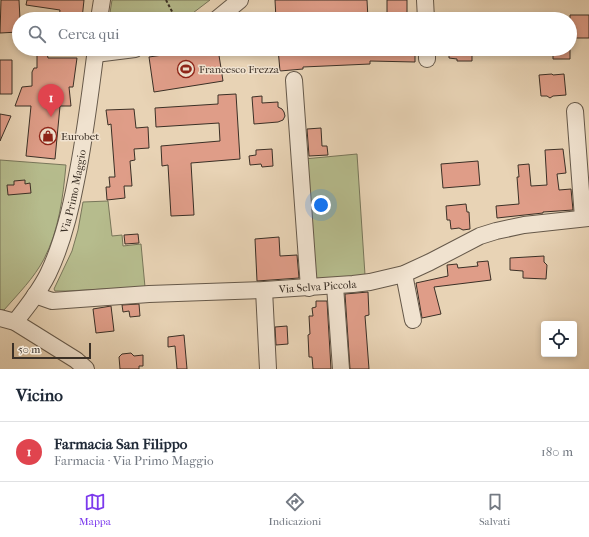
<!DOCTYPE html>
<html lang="it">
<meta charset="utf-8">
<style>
:root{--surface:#fff;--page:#f2f2f3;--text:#1f2937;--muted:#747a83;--line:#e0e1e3;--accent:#7c3aed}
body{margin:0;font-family:"IM FELL French Canon",serif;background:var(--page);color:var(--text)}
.controls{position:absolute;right:12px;bottom:12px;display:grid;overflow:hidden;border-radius:4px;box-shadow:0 2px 6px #0003}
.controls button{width:36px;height:36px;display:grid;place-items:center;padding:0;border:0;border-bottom:1px solid var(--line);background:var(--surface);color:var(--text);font:20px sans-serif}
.scale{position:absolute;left:12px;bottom:10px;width:79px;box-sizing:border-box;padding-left:4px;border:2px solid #3b3026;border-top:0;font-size:11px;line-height:14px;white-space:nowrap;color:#3b3026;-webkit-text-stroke:3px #f0e2cf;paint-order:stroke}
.you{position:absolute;left:321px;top:205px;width:14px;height:14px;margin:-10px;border:3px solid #fff;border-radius:50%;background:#1a73e8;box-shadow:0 0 0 6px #1a73e833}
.badge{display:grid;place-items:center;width:26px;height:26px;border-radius:50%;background:var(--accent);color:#fff;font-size:13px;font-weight:700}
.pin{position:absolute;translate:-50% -33px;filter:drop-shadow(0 1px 2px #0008)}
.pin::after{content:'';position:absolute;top:21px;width:14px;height:12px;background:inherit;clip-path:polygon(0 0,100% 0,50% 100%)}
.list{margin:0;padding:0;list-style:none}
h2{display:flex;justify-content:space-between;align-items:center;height:52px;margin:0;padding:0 16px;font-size:17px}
h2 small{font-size:13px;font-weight:400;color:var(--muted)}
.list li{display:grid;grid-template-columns:26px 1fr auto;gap:12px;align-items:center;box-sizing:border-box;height:60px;padding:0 16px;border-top:1px solid var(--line)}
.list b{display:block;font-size:15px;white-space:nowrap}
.list p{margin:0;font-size:13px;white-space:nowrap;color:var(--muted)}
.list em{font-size:13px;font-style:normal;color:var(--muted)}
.icon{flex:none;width:22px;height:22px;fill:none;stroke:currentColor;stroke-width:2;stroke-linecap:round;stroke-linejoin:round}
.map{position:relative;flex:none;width:589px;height:369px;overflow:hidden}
.search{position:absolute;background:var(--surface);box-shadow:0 2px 6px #0003;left:12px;right:12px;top:12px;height:44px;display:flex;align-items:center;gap:10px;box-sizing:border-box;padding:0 14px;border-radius:22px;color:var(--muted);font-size:15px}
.sheet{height:112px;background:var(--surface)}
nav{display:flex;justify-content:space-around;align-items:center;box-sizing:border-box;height:56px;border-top:1px solid var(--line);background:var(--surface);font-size:11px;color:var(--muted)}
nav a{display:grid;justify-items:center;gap:2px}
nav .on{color:var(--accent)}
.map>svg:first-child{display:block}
.green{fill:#b6bc8d;stroke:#78765a}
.building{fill:#df9d88;stroke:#3b3026}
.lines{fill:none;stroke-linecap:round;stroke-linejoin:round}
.minor-casing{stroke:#66594a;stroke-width:18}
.path{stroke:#3b3026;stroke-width:2;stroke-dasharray:3 2;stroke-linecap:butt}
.minor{stroke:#f0e2cf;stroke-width:16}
.labels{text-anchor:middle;stroke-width:3;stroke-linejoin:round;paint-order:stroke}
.poi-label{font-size:11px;fill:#3b3026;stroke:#f0e2cf;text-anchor:start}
.street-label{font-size:11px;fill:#3b3026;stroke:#f0e2cf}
</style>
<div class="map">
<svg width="589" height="369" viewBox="0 0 589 369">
<rect width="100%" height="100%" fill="#e8d3b5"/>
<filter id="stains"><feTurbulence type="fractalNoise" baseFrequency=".005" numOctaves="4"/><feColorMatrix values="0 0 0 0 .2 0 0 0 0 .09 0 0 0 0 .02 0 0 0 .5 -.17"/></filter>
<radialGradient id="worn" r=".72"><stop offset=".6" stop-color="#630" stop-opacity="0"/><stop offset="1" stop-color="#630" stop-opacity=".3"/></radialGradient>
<path class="green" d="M 112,0 L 210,0 L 185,19 L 109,19 Z
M 357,154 L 365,275 L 311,280 L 304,159 Z
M 0,160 L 66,165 C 63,197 59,230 44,259 C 34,278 18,294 4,310 L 0,310 Z
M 108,201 L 112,236 L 122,235 L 123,246 L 141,244 L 145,287 L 66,291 L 55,291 L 54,289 L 72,251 L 78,230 L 83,202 Z"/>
<path class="building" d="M 1,0 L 19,0 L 20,19 L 19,19 L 19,32 L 0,33 Z
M 27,0 L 84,0 L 82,19 L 59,19 L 60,10 L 26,5 Z
M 275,0 L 367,0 L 368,19 L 276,19 Z
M 387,0 L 407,0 L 407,19 L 387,19 Z
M 570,15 L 589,15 L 589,38 L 570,38 Z
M 204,49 L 218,49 L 223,81 L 154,92 L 149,57 Z
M 278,49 L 415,49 L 415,62 L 370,61 L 370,64 L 303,67 L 303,69 L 280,71 Z
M 449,49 L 472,49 L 472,61 L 457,61 L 457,59 L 449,58 Z
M 553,49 L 570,49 L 570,59 L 553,59 Z
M 37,53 L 47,53 L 48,58 L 77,58 L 73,87 L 69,87 L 71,106 L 60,106 L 55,159 L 26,156 L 31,106 L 15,106 L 22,87 L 32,86 L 32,72 L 34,68 L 37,68 Z
M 0,60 L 12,60 L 12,94 L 0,94 Z
M 552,74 L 553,75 L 564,74 L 566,95 L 553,96 L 550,98 L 547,96 L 541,96 L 539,75 Z
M 236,94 L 240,159 L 191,163 L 194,215 L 171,216 L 168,165 L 162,166 L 161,146 L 220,141 L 219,123 L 156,127 L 155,108 L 218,104 L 218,95 Z
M 262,96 L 262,103 L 278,102 L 278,107 L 282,109 L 284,112 L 285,116 L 283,120 L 278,122 L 254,124 L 252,97 Z
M 134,109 L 136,128 L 148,127 L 149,148 L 134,149 L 135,160 L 130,161 L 132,186 L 124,186 L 125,198 L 107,200 L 106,187 L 110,187 L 109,177 L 115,177 L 111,124 L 108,125 L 106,110 Z
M 0,114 L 11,116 L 0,141 Z
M 321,128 L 322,146 L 327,146 L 328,155 L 309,156 L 307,129 Z
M 272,149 L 273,166 L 262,167 L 261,164 L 250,165 L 249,156 L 256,155 L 256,150 Z
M 563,149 L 566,173 L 557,174 L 559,190 L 571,189 L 573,210 L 543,212 L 543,213 L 497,218 L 496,206 L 519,204 L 517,177 L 519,177 L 518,165 L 529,164 L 531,186 L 547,185 L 545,150 Z
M 478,161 L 480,185 L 443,188 L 441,164 Z
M 25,180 L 25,184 L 30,183 L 31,193 L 8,195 L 7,185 L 14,185 L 14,181 Z
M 466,204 L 467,212 L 469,212 L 470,229 L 463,230 L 459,228 L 451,229 L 450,220 L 447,220 L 446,206 Z
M 138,234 L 139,243 L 125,244 L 124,235 Z
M 279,237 L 280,256 L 297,255 L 299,278 L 257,281 L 255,239 Z
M 544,256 L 544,262 L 547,265 L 546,279 L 523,278 L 523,271 L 510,270 L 510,258 Z
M 488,261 L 491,280 L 434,287 L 441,314 L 422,318 L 416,283 L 448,276 L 447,265 L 457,264 L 458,268 L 478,266 L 477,262 Z
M 368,292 L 369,315 L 365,316 L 369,369 L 350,369 L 345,294 Z
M 316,301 L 327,301 L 331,369 L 313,369 L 312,357 L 309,357 L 308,335 L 310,334 L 309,316 L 313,316 L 312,308 L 316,307 Z
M 139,304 L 140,316 L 130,317 L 129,311 L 123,312 L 122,305 Z
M 111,306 L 114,331 L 96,333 L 93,309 Z
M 287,326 L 288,344 L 276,345 L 275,327 Z
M 184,335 L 187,369 L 177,369 L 175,346 L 168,347 L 168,337 Z
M 131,353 L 134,356 L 143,355 L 143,366 L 139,366 L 139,369 L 120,369 L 119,357 L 122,354 Z"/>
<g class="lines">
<g class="minor-casing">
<g id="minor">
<path d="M 425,0 L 426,19"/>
<path d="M 99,19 L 102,0"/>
<path d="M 217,19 L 240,0"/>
<path d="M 427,49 L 427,59"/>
<path d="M 95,54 L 135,49"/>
<path d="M 294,80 L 309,288"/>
<path d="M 575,111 L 583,218"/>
<path d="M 404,274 L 413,320"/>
<path d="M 335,286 L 341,369"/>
<path d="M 264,290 L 268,369"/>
<path id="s1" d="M 35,295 L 52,301 L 149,294 L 264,290 L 353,284 L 370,282 L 404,274 L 430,262 L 480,236 L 496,231 L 524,225 L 589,218"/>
<path d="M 0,318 L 15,322 L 76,360 L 86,369"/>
<path id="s2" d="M 15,322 C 27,307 39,292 48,274 C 62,245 70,213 76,181 C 85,138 90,94 96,49"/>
</g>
</g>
<path class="path" d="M 166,0 L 176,19"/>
<use href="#minor" class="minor"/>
</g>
<defs>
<g id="stadium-ring" transform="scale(0.9)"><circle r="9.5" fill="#f0e2cf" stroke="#8f2418" stroke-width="1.5"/><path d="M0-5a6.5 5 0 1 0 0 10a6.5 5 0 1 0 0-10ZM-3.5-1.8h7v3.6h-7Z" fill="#8f2418"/></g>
<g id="shop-ring" transform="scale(0.9)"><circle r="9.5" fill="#f0e2cf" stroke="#8f2418" stroke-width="1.5"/><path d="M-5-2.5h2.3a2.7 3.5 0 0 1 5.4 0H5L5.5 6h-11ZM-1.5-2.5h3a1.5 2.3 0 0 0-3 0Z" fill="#8f2418"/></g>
</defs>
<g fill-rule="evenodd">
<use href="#stadium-ring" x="186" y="69"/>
<use href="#shop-ring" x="48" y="136"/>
</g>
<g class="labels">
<g class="poi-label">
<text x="199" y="73">Francesco Frezza</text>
<text x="61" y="140">Eurobet</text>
</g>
<g class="street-label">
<text dy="4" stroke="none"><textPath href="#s2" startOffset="145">Via Primo Maggio</textPath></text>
<text dy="4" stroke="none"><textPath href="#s1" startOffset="284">Via Selva Piccola</textPath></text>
</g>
</g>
<rect width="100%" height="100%" filter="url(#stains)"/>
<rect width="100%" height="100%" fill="url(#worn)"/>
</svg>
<div class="controls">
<button><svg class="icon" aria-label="locate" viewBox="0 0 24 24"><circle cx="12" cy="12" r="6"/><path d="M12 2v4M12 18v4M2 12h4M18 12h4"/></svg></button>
</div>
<div class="scale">50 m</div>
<div class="you"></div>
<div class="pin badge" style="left:51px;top:117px;background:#e0444e">1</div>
<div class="search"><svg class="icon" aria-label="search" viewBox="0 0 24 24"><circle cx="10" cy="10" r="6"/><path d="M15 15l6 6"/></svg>Cerca qui</div>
</div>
<section class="sheet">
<h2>Vicino<small></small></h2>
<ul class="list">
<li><span class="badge" style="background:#e0444e">1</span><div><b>Farmacia San Filippo</b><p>Farmacia · Via Primo Maggio</p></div><em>180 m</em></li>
</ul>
</section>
<nav>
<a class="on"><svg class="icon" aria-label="map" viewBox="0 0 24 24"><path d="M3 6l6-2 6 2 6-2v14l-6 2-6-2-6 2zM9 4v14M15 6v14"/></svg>Mappa</a>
<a><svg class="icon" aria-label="directions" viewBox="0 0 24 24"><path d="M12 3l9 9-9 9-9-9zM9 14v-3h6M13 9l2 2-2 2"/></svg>Indicazioni</a>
<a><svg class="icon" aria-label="saved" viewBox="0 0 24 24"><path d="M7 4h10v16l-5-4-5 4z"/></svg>Salvati</a>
</nav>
